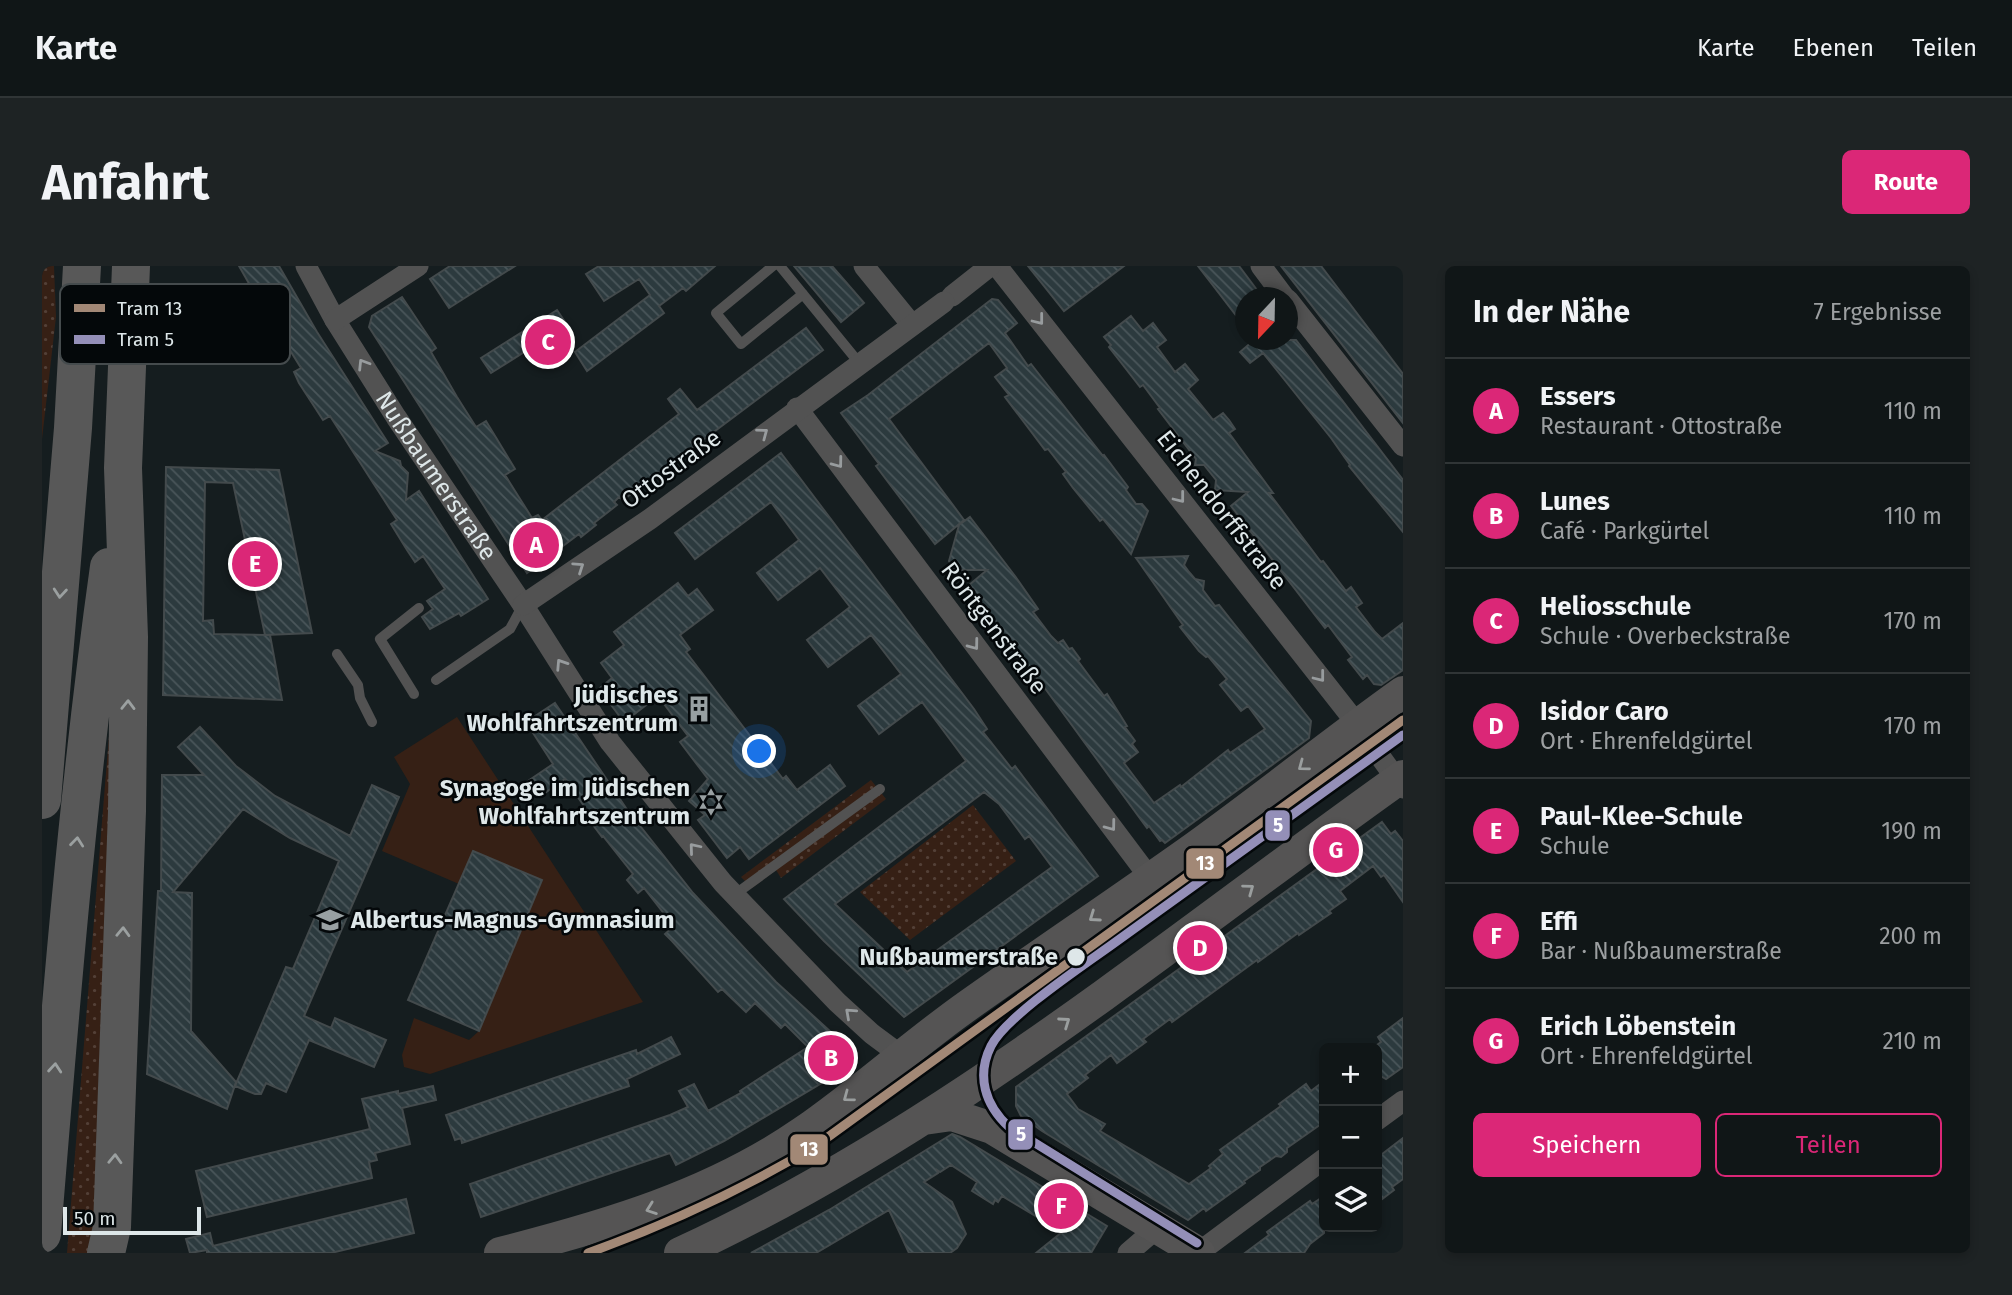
<!DOCTYPE html>
<html lang="de">
<meta charset="utf-8">
<style>
:root{--surface:#101617;--page:#1e2324;--text:#f1f3f6;--muted:#9c9fa1;--line:#303536;--accent:#db2777}
body{margin:0;font-family:"Fira Sans",sans-serif;background:var(--page);color:var(--text)}
.controls{position:absolute;right:21px;bottom:21px;display:grid;overflow:hidden;border-radius:10px;box-shadow:0 4px 10px #0003}
.controls button{width:63px;height:63px;display:grid;place-items:center;padding:0;border:0;border-bottom:2px solid var(--line);background:var(--surface);color:var(--text);font:35px sans-serif}
.compass{position:absolute;left:1193px;top:21px;width:63px;height:63px;border-radius:50%;background:var(--surface);box-shadow:0 4px 10px #0003;rotate:202deg}
.scale{position:absolute;left:21px;bottom:18px;width:138px;box-sizing:border-box;padding-left:7px;border:4px solid #dee7e9;border-top:0;font-size:19px;line-height:24px;white-space:nowrap;color:#dee7e9;-webkit-text-stroke:5px #04080a;paint-order:stroke}
.you{position:absolute;left:718px;top:486px;width:24px;height:24px;margin:-18px;border:5px solid #fff;border-radius:50%;background:#1a73e8;box-shadow:0 0 0 10px #1a73e833}
.badge{display:grid;place-items:center;width:46px;height:46px;border-radius:50%;background:var(--accent);color:#fff;font-size:23px;font-weight:700}
.pin{position:absolute;translate:-50% -50%;border:4px solid #fff;box-shadow:0 2px 7px #0006}
.list{margin:0;padding:0;list-style:none}
h2{display:flex;justify-content:space-between;align-items:center;height:91px;margin:0;padding:0 28px;font-size:30px}
h2 small{font-size:23px;font-weight:400;color:var(--muted)}
.list li{display:grid;grid-template-columns:46px 1fr auto;gap:21px;align-items:center;box-sizing:border-box;height:105px;padding:0 28px;border-top:2px solid var(--line)}
.list b{display:block;font-size:26px;white-space:nowrap}
.list p{margin:0;font-size:23px;white-space:nowrap;color:var(--muted)}
.list em{font-size:23px;font-style:normal;color:var(--muted)}
.actions{display:flex;gap:14px;padding:21px 28px}
.actions a{flex:1;padding:16px 0;border:2px solid var(--accent);border-radius:10px;text-align:center;font-size:24px;color:var(--accent)}
.actions .main{background:var(--accent);color:#fff}
.icon{flex:none;width:38px;height:38px;fill:none;stroke:currentColor;stroke-width:2;stroke-linecap:round;stroke-linejoin:round}
.map{position:relative;flex:none;width:1361px;height:987px;overflow:hidden;border-radius:10px}
header{display:flex;align-items:center;gap:42px;box-sizing:border-box;height:98px;padding:0 35px;background:var(--surface);border-bottom:2px solid var(--line)}
header strong{font-size:33px}
nav{display:flex;gap:38px;margin-inline-start:auto;font-size:24px}
.intro{display:flex;align-items:center;justify-content:space-between;box-sizing:border-box;height:168px;padding:0 42px}
h1{margin:0;font-size:49px}
.button{padding:18px 32px;border-radius:10px;background:var(--accent);color:#fff;font-size:24px;font-weight:700}
main{display:flex;gap:42px;padding:0 42px}
aside{flex:1;background:var(--surface);border-radius:10px;box-shadow:0 4px 10px #0003}
.map>svg:first-child{display:block}
.grass{fill:url(#grass-dots)}
.pitch{fill:#362015}
.building{fill:url(#building-back-hatch);stroke:#434a4c;stroke-width:2;fill-rule:evenodd}
.lines{fill:none;stroke-linecap:round;stroke-linejoin:round}
.lane{stroke:#525252;stroke-width:10}
.street{stroke:#525252;stroke-width:21}
.secondary{stroke:#555454;stroke-width:32}
.highway{stroke:#585858;stroke-width:38}
.tram-1-casing{stroke:#04080a;stroke-width:14}
.tram-2-casing{stroke:#04080a;stroke-width:14}
.tram-1{stroke:#a28876;stroke-width:9}
.tram-2{stroke:#948fb8;stroke-width:9}
.oneway{stroke:#989c9e}
.oneway2{stroke:#9ba0a0}
.oneway3{stroke:#9a9e9e}
.stop-dot{fill:#dee7e9;stroke:#04080a;stroke-width:2.5}
.labels{text-anchor:middle;stroke-width:5;stroke-linejoin:round;paint-order:stroke}
.street-label{font-size:24px;fill:#dee7e9;stroke:#04080a}
.poi-label{font-size:24px;font-weight:bold;fill:#dee7e9;stroke:#04080a;text-anchor:end}
.stop-label{font-size:24px;font-weight:bold;fill:#dee7e9;stroke:#04080a;text-anchor:end}
.key{fill:#04080a;stroke:#454b4d;stroke-width:2}
.key-label{font-size:19px;fill:#dee7e9}
.line-badge{stroke:#04080a;stroke-width:2.5}
.badge-label{font-size:19px;text-anchor:middle;font-weight:bold;fill:#fff}
</style>
<header>
<strong>Karte</strong>
<nav><a>Karte</a><a>Ebenen</a><a>Teilen</a></nav>
</header>
<div class="intro"><h1>Anfahrt</h1><a class="button">Route</a></div>
<main>
<div class="map">
<svg width="1361" height="987" viewBox="0 0 1361 987">
<defs>
<pattern id="grass-dots" width="8" height="8" patternUnits="userSpaceOnUse" patternTransform="scale(1.75)"><rect width="8" height="8" fill="#362015"/><path d="M2 2h.1M6 6h.1" fill="none" stroke="#534037" stroke-width="1.8" stroke-linecap="round"/></pattern>
<pattern id="building-back-hatch" width="6" height="6" patternUnits="userSpaceOnUse" patternTransform="scale(1.75)"><rect width="6" height="6" fill="#2c3a3e"/><path d="M-1 5l2 2M0 0l6 6M5-1l2 2" fill="none" stroke="#4a565a"/></pattern>
</defs>
<rect width="100%" height="100%" fill="#151d1f"/>
<path class="grass" d="M 0,0 L 12,0 L 14,51 L 0,173 Z
M 72,408 L 54,952 L 47,987 L 25,987 Z
M 829,514 L 844,533 L 739,612 L 734,604 L 710,622 L 699,611 Z
M 931,539 L 974,595 L 868,674 L 818,626 Z"/>
<path class="pitch" d="M 415,451 L 601,736 L 388,808 L 362,801 L 360,789 L 372,752 L 427,774 L 437,765 L 500,614 L 432,585 L 417,618 L 340,585 L 368,518 L 352,491 Z"/>
<path class="building" d="M 197,0 L 237,0 L 275,66 L 346,177 L 333,185 L 358,195 L 359,200 L 366,207 L 364,234 L 377,225 L 446,333 L 419,350 L 417,347 L 388,363 L 380,351 L 391,343 L 385,335 L 403,323 L 381,290 L 373,296 L 365,284 L 349,258 L 355,254 L 299,167 L 288,150 L 281,154 L 257,117 L 252,106 L 259,102 L 236,65 L 228,69 L 222,60 L 189,81 L 178,63 L 212,43 L 210,39 L 217,35 Z
M 408,0 L 473,0 L 407,42 L 388,13 Z
M 557,0 L 673,0 L 644,25 L 641,22 L 617,40 L 622,47 L 545,105 L 533,86 L 608,29 L 597,13 L 562,35 L 544,8 Z
M 752,0 L 790,0 L 822,37 L 799,56 Z
M 986,0 L 1082,0 L 1022,45 Z
M 1156,0 L 1197,0 L 1221,32 L 1203,32 L 1203,61 Z
M 1239,0 L 1279,0 L 1361,108 L 1361,157 Z
M 360,31 L 394,82 L 389,86 L 415,131 L 434,161 L 444,155 L 473,203 L 463,209 L 490,252 L 496,249 L 500,254 L 637,148 L 626,133 L 638,123 L 655,144 L 764,62 L 781,84 L 581,234 L 577,231 L 572,236 L 575,239 L 552,257 L 554,259 L 539,271 L 537,268 L 485,307 L 327,61 L 330,50 Z
M 950,33 L 956,34 L 975,57 L 963,67 L 986,100 L 989,98 L 1061,190 L 1062,189 L 1086,221 L 1084,224 L 1094,238 L 1100,238 L 1106,245 L 1089,288 L 1061,253 L 1058,255 L 1031,222 L 1021,208 L 1024,206 L 1006,183 L 1003,184 L 963,131 L 967,129 L 953,111 L 965,102 L 947,77 L 847,153 L 922,254 L 893,278 L 834,200 L 837,198 L 799,147 L 826,129 Z
M 515,44 L 525,59 L 449,107 L 439,92 Z
M 1089,50 L 1101,65 L 1111,57 L 1117,65 L 1124,74 L 1115,81 L 1133,106 L 1143,98 L 1156,114 L 1146,123 L 1171,154 L 1181,147 L 1187,154 L 1193,163 L 1187,167 L 1231,227 L 1227,227 L 1279,296 L 1281,295 L 1304,325 L 1309,321 L 1320,337 L 1314,341 L 1333,366 L 1340,373 L 1361,357 L 1361,404 L 1339,419 L 1332,418 L 1325,409 L 1321,413 L 1306,394 L 1310,391 L 1286,359 L 1283,362 L 1189,240 L 1206,226 L 1173,224 L 1174,214 L 1162,199 L 1153,199 L 1154,193 L 1116,143 L 1118,142 L 1101,119 L 1098,121 L 1067,81 L 1069,79 L 1062,71 Z
M 1210,74 L 1254,74 L 1361,214 L 1361,266 L 1307,200 L 1308,199 L 1289,172 L 1221,87 L 1208,97 L 1198,86 L 1211,75 Z
M 739,187 L 932,443 L 945,463 L 941,466 L 970,503 L 973,500 L 1056,610 L 862,751 L 782,675 L 742,633 L 924,495 L 880,436 L 837,468 L 816,440 L 859,408 L 829,369 L 786,401 L 765,374 L 808,341 L 778,302 L 736,334 L 715,307 L 757,274 L 729,236 L 653,293 L 633,267 ZM 942,526 L 957,538 L 983,573 L 987,570 L 1010,601 L 865,706 L 793,638 Z
M 124,201 L 237,204 L 270,367 L 223,369 L 228,369 L 240,434 L 121,429 ZM 163,216 L 191,217 L 223,369 L 172,368 L 171,354 L 161,355 Z
M 928,251 L 973,310 L 996,343 L 991,346 L 1009,370 L 1016,377 L 1021,374 L 1027,383 L 1030,382 L 1038,393 L 1036,395 L 1062,430 L 1065,428 L 1085,460 L 1083,461 L 1093,475 L 1090,478 L 1096,486 L 1082,497 L 1112,537 L 1138,519 L 1139,521 L 1186,484 L 1188,487 L 1223,463 L 1206,440 L 1199,445 L 1178,419 L 1185,413 L 1166,390 L 1164,391 L 1157,385 L 1138,361 L 1141,359 L 1094,292 L 1146,290 L 1142,299 L 1147,306 L 1153,313 L 1162,315 L 1161,324 L 1173,340 L 1177,339 L 1269,455 L 1267,472 L 1123,577 L 1120,574 L 1118,575 L 1107,560 L 1105,562 L 1002,421 L 949,355 L 951,353 L 926,320 L 945,304 L 913,304 L 907,295 L 917,259 Z
M 636,317 L 646,330 L 655,323 L 671,344 L 638,369 L 648,383 L 644,386 L 741,513 L 744,510 L 755,524 L 788,499 L 803,520 L 707,593 L 698,581 L 685,592 L 656,554 L 663,549 L 647,535 L 666,513 L 638,476 L 646,470 L 616,430 L 582,456 L 557,423 L 570,412 L 559,397 L 582,379 L 572,366 Z
M 513,437 L 584,542 L 651,627 L 734,716 L 812,787 L 795,808 L 682,875 L 634,899 L 628,887 L 439,951 L 428,918 L 628,849 L 646,841 L 637,825 L 652,818 L 666,845 L 699,827 L 698,825 L 766,781 L 743,758 L 739,762 L 713,737 L 704,746 L 680,723 L 676,726 L 630,675 L 623,668 L 631,661 L 621,651 L 623,649 L 602,622 L 596,627 L 585,614 L 591,608 L 561,570 L 560,571 L 551,559 L 554,557 L 523,513 L 497,531 L 486,515 L 511,498 L 484,456 Z
M 158,461 L 194,500 L 233,530 L 308,570 L 330,519 L 357,531 L 262,750 L 289,762 L 293,752 L 344,774 L 332,801 L 267,774 L 244,826 L 224,817 L 219,828 L 213,828 L 193,820 L 244,701 L 251,703 L 297,595 L 248,572 L 201,543 L 131,626 L 150,627 L 149,765 L 194,816 L 185,843 L 105,808 L 116,625 L 119,625 L 120,509 L 162,509 L 136,481 Z
M 1340,556 L 1349,568 L 1353,565 L 1361,575 L 1361,636 L 1342,609 L 1339,611 L 1331,600 L 1298,625 L 1304,633 L 1287,645 L 1289,647 L 1257,669 L 1256,667 L 1216,696 L 1215,694 L 1130,756 L 1128,753 L 1101,773 L 1104,776 L 1075,797 L 1069,789 L 1043,809 L 1046,812 L 1025,828 L 1036,843 L 1063,858 L 1058,865 L 1147,918 L 1169,902 L 1167,900 L 1181,888 L 1178,884 L 1239,840 L 1237,838 L 1264,818 L 1269,825 L 1282,815 L 1282,856 L 1245,882 L 1245,886 L 1239,891 L 1234,890 L 1218,901 L 1218,904 L 1202,915 L 1203,917 L 1164,945 L 1162,942 L 1146,954 L 1000,865 L 979,850 L 974,840 L 974,821 Z
M 431,585 L 500,614 L 437,765 L 366,734 Z
M 1361,752 L 1361,801 L 1344,813 L 1335,808 L 1335,779 L 1339,776 L 1336,771 Z
M 629,771 L 638,788 L 585,813 L 587,820 L 420,877 L 419,872 L 413,874 L 404,849 L 594,784 L 595,788 Z
M 391,820 L 394,834 L 360,842 L 368,878 L 333,887 L 335,894 L 327,896 L 330,912 L 165,951 L 154,905 L 328,863 L 320,833 L 356,825 L 356,828 Z
M 910,868 L 918,871 L 1065,960 L 1049,987 L 994,987 L 1020,966 L 960,930 L 956,936 L 953,934 L 951,938 L 930,925 L 935,916 L 909,899 L 898,906 L 895,904 L 896,907 L 882,916 L 910,936 L 924,968 L 915,982 L 908,987 L 867,987 L 847,944 L 774,987 L 709,987 L 787,944 Z
M 1361,872 L 1361,913 L 1350,921 L 1352,924 L 1335,937 L 1335,892 Z
M 1282,930 L 1282,967 L 1268,978 L 1262,987 L 1203,987 L 1227,969 L 1225,966 L 1244,952 L 1268,935 L 1270,938 Z
M 364,933 L 372,967 L 289,987 L 165,987 L 165,984 L 148,987 L 144,973 L 168,967 L 171,980 Z"/>
<g class="lines">
<path class="lane" d="M 731,0 L 674,47 L 699,78 L 761,28
M 738,0 L 818,98
M 295,388 L 316,419 L 318,432 L 330,456
M 394,414 L 468,363 L 481,339
M 372,428 L 338,373 L 377,342
M 692,629 L 838,523"/>
<g class="street">
<path id="s1" d="M 264,0 L 293,54 L 354,151 L 481,339 L 568,476 L 681,617 L 795,736 L 830,768 L 861,791"/>
<path d="M 822,0 L 870,59"/>
<path d="M 955,0 L 1308,449 L 1361,522"/>
<path d="M 1219,0 L 1243,32"/>
<path d="M 910,30 L 948,0"/>
<path d="M 1246,34 L 1361,180"/>
<path d="M 293,54 L 376,0"/>
<path d="M 755,142 L 1108,612"/>
<path d="M 481,339 L 608,253 L 902,36"/>
<path d="M 1335,854 L 1361,835"/>
<path d="M 1086,987 L 1115,962"/>
<path d="M 1156,987 L 1282,893"/>
</g>
<path class="secondary" d="M 882,853 L 910,849 L 950,862 L 1157,987
M 458,987 C 564,960 670,929 761,866 C 819,826 871,778 928,738 C 1000,687 1073,638 1145,587 C 1218,535 1288,478 1361,426
M 638,987 C 902,866 1126,677 1361,510"/>
<path class="highway" d="M 0,534 L 31,162 L 40,0
M 0,968 C 18,745 36,522 67,301
M 64,987 L 70,961 L 85,545 L 87,371 L 81,202 L 89,0"/>
<g class="tram-1-casing">
<path id="tram-1" d="M 546,987 C 626,958 702,923 775,879 L 1361,454"/>
</g>
<g class="tram-2-casing">
<path id="tram-2" d="M 1155,977 L 967,861 C 943,839 934,810 949,780 C 964,750 1045,697 1075,675 C 1170,606 1266,538 1361,469"/>
</g>
<use href="#tram-1" class="tram-1"/>
<use href="#tram-2" class="tram-2"/>
</g>
<defs><path id="oneway-chevron" d="M-2-3.5L2.5 0L-2 3.5" fill="none" stroke-width="1.6" stroke-linecap="round" stroke-linejoin="round" transform="scale(1.75)"/></defs>
<g class="oneway">
<use href="#oneway-chevron" transform="translate(997 54) rotate(52)"/>
<use href="#oneway-chevron" transform="translate(321 98) rotate(-122)"/>
<use href="#oneway-chevron" transform="translate(721 167) rotate(-37)"/>
<use href="#oneway-chevron" transform="translate(796 197) rotate(53)"/>
<use href="#oneway-chevron" transform="translate(1138 232) rotate(52)"/>
<use href="#oneway-chevron" transform="translate(537 301) rotate(-34)"/>
<use href="#oneway-chevron" transform="translate(932 379) rotate(53)"/>
<use href="#oneway-chevron" transform="translate(519 398) rotate(-123)"/>
<use href="#oneway-chevron" transform="translate(1278 411) rotate(52)"/>
<use href="#oneway-chevron" transform="translate(1069 560) rotate(53)"/>
<use href="#oneway-chevron" transform="translate(652 582) rotate(-130)"/>
<use href="#oneway-chevron" transform="translate(808 747) rotate(-138)"/>
</g>
<g class="oneway2">
<use href="#oneway-chevron" transform="translate(18 327) rotate(95)"/>
<use href="#oneway-chevron" transform="translate(86 439) rotate(-89)"/>
<use href="#oneway-chevron" transform="translate(35 576) rotate(-84)"/>
<use href="#oneway-chevron" transform="translate(81 666) rotate(-88)"/>
<use href="#oneway-chevron" transform="translate(13 802) rotate(-85)"/>
<use href="#oneway-chevron" transform="translate(73 893) rotate(-88)"/>
</g>
<g class="oneway3">
<use href="#oneway-chevron" transform="translate(1261 500) rotate(143)"/>
<use href="#oneway-chevron" transform="translate(1207 623) rotate(-36)"/>
<use href="#oneway-chevron" transform="translate(1052 651) rotate(145)"/>
<use href="#oneway-chevron" transform="translate(1023 756) rotate(-35)"/>
<use href="#oneway-chevron" transform="translate(806 831) rotate(143)"/>
<use href="#oneway-chevron" transform="translate(609 943) rotate(160)"/>
</g>
<defs>
<g id="building-bare" transform="scale(2.1)"><path d="M-4-6H4V6H1V3H-1V6H-4ZM-2.5-4.3h1.7v1.8h-1.7ZM.8-4.3h1.7v1.8H.8ZM-2.5-1h1.7V.8h-1.7ZM.8-1h1.7V.8H.8Z" fill="#98a0a2" stroke="#04080a" stroke-width="2.5" paint-order="stroke"/></g>
<g id="synagogue-bare" transform="scale(2.1)"><path d="M0-6.5L5.6 3.2H-5.6ZM0 6.5L5.6-3.2H-5.6Z" fill="#98a0a2" stroke="#04080a" stroke-width="2.5" paint-order="stroke"/></g>
<g id="school-bare" transform="scale(2.1)"><path d="M0-5L7-2L0 1L-7-2ZM-4 1L0 2.5L4 1V4Q0 6-4 4Z" fill="#98a0a2" stroke="#04080a" stroke-width="2.5" paint-order="stroke"/></g>
</defs>
<g fill-rule="evenodd">
<use href="#building-bare" x="657" y="443"/>
<use href="#synagogue-bare" x="669" y="536"/>
<use href="#school-bare" x="288" y="654"/>
</g>
<circle class="stop-dot" cx="1034" cy="691" r="10"/>
<g class="labels">
<g class="street-label">
<text transform="translate(629 203) rotate(-36)" y="8">Ottostraße</text>
<text dy="8" stroke="none"><textPath href="#s1" startOffset="247">Nußbaumerstraße</textPath></text>
<text transform="translate(1180 244) rotate(52)" y="8">Eichendorffstraße</text>
<text transform="translate(952 362) rotate(53)" y="8">Röntgenstraße</text>
</g>
<g class="poi-label">
<text x="636" y="437">Jüdisches<tspan x="636" dy="28">Wohlfahrtszentrum</tspan></text>
<text x="648" y="530">Synagoge im Jüdischen<tspan x="648" dy="28">Wohlfahrtszentrum</tspan></text>
<text x="309" y="662" text-anchor="start">Albertus-Magnus-Gymnasium</text>
</g>
<g class="stop-label">
<text x="1016" y="699">Nußbaumerstraße</text>
</g>
</g>
<rect x="18" y="18" width="230" height="80" rx="10" class="key"/>
<rect x="32" y="38" width="31" height="8" fill="#a28876"/>
<rect x="32" y="69" width="31" height="9" fill="#948fb8"/>
<g class="key-label">
<text x="75" y="49">Tram 13</text>
<text x="75" y="80">Tram 5</text>
</g>
<g class="line-badge">
<rect x="1222" y="543" width="27" height="33" rx="7" fill="#948fb8"/>
<rect x="1143" y="581" width="40" height="33" rx="7" fill="#a28876"/>
<rect x="965" y="852" width="27" height="33" rx="7" fill="#948fb8"/>
<rect x="747" y="867" width="40" height="33" rx="7" fill="#a28876"/>
</g>
<g class="badge-label">
<text x="1236" y="566">5</text>
<text x="1163" y="604">13</text>
<text x="979" y="875">5</text>
<text x="767" y="890">13</text>
</g>
</svg>
<div class="controls">
<button>+</button>
<button>−</button>
<button><svg class="icon" aria-label="layers" viewBox="0 0 24 24"><path d="M12 4l9 5-9 5-9-5zM3 14l9 5 9-5"/></svg></button>
</div>
<svg class="compass" viewBox="-18 -18 36 36"><path d="M0-13l5 13h-10z" fill="#e53935"/><path d="M0 13l5-13h-10z" fill="#9c9fa1"/></svg>
<div class="scale">50 m</div>
<div class="you"></div>
<div class="pin badge" style="left:494px;top:279px">A</div>
<div class="pin badge" style="left:789px;top:792px">B</div>
<div class="pin badge" style="left:506px;top:76px">C</div>
<div class="pin badge" style="left:1158px;top:682px">D</div>
<div class="pin badge" style="left:213px;top:298px">E</div>
<div class="pin badge" style="left:1019px;top:940px">F</div>
<div class="pin badge" style="left:1294px;top:584px">G</div>
</div>
<aside>
<h2>In der Nähe<small>7 Ergebnisse</small></h2>
<ul class="list">
<li><span class="badge">A</span><div><b>Essers</b><p>Restaurant · Ottostraße</p></div><em>110 m</em></li>
<li><span class="badge">B</span><div><b>Lunes</b><p>Café · Parkgürtel</p></div><em>110 m</em></li>
<li><span class="badge">C</span><div><b>Heliosschule</b><p>Schule · Overbeckstraße</p></div><em>170 m</em></li>
<li><span class="badge">D</span><div><b>Isidor Caro</b><p>Ort · Ehrenfeldgürtel</p></div><em>170 m</em></li>
<li><span class="badge">E</span><div><b>Paul-Klee-Schule</b><p>Schule</p></div><em>190 m</em></li>
<li><span class="badge">F</span><div><b>Effi</b><p>Bar · Nußbaumerstraße</p></div><em>200 m</em></li>
<li><span class="badge">G</span><div><b>Erich Löbenstein</b><p>Ort · Ehrenfeldgürtel</p></div><em>210 m</em></li>
</ul>
<div class="actions"><a class="main">Speichern</a><a>Teilen</a></div>
</aside>
</main>
